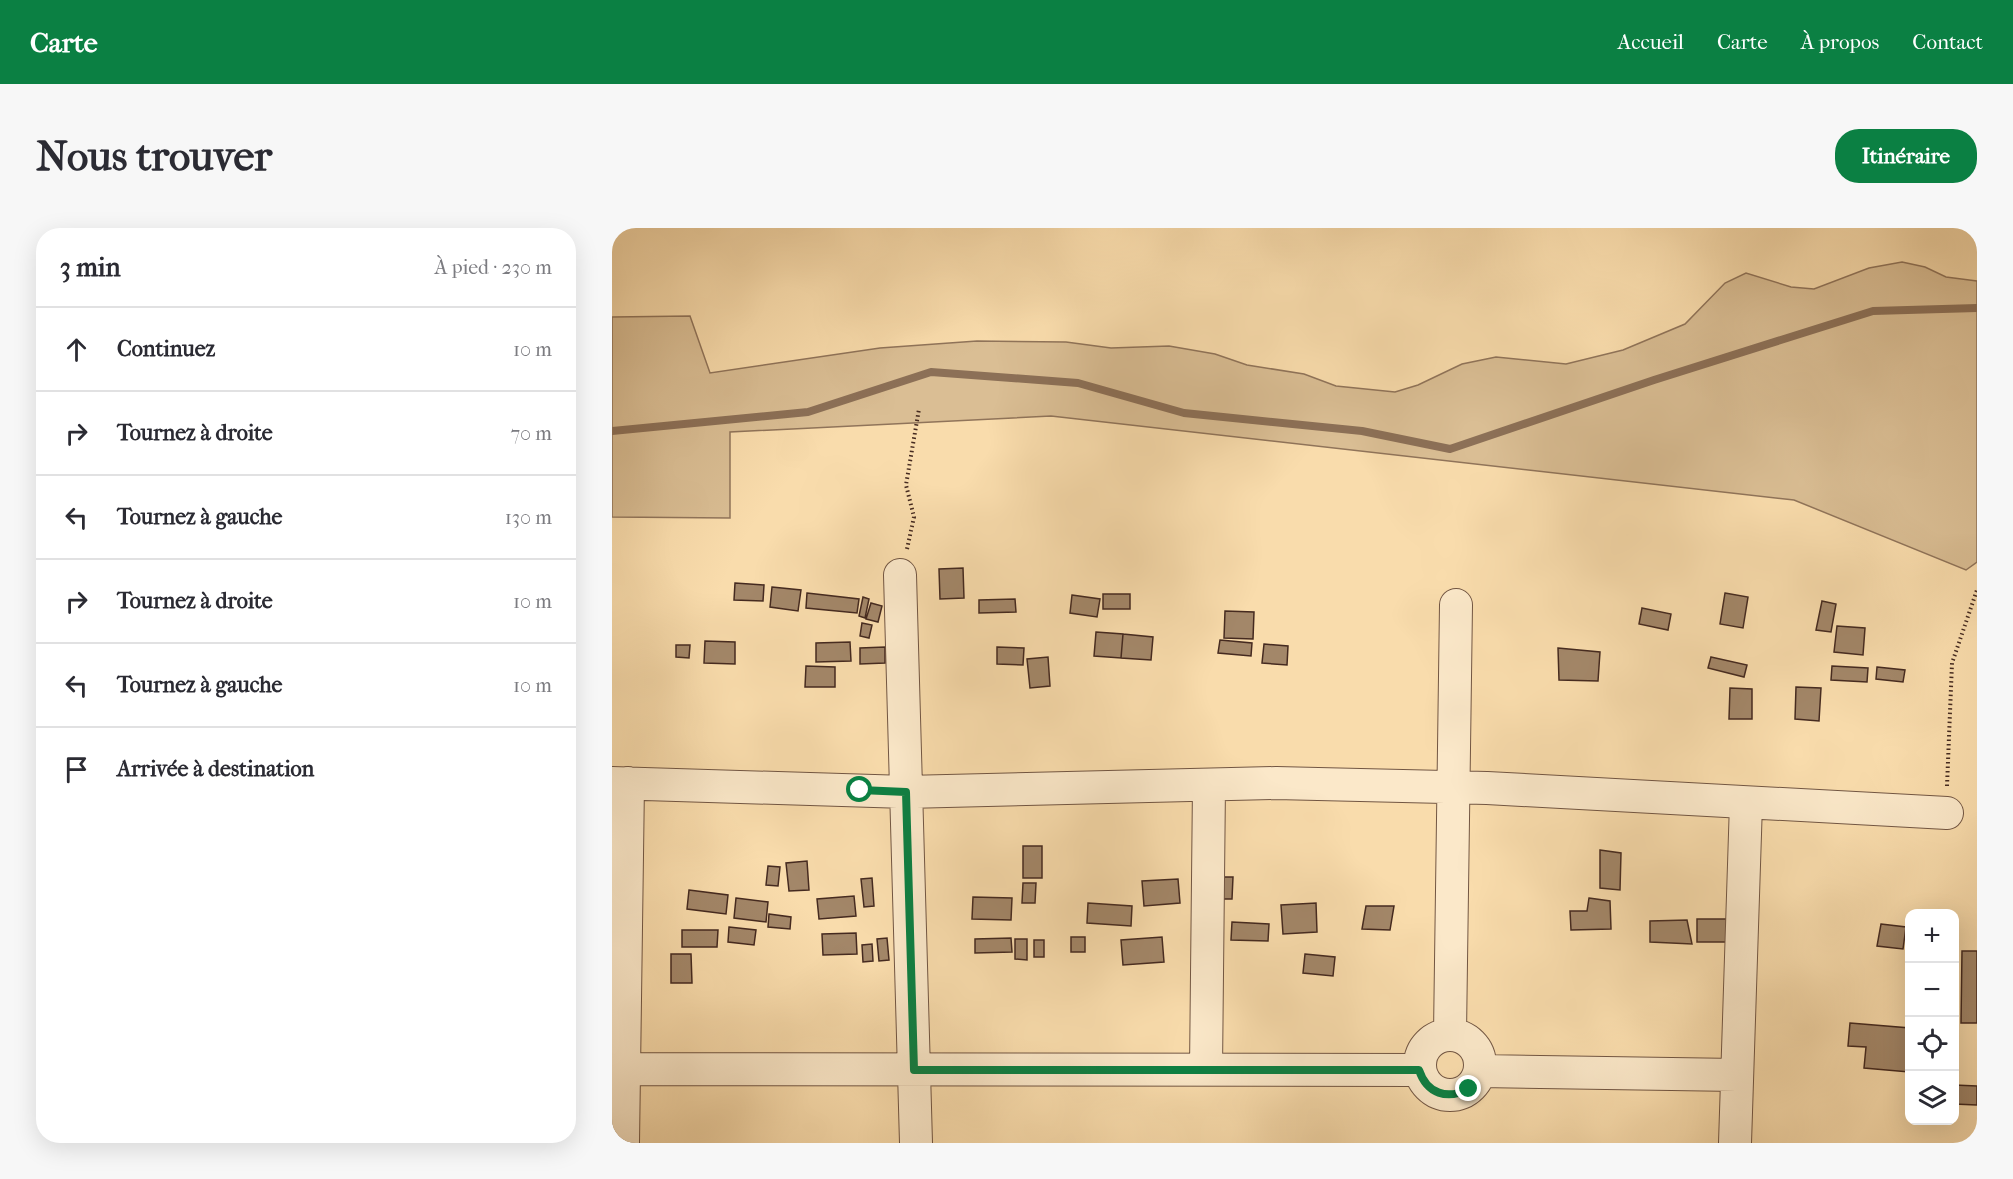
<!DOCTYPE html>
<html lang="fr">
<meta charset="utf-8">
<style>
:root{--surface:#fff;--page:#f7f7f7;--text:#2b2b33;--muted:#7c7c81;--line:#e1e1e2;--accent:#0b8043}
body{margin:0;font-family:"IM FELL French Canon",serif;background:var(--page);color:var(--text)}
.controls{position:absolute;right:18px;bottom:18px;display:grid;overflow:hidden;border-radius:12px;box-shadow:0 6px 24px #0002}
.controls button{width:54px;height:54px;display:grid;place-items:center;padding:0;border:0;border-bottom:2px solid var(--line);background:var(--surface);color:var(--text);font:30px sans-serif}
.stop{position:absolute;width:18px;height:18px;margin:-14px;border:4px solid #0b8043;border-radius:50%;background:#fff}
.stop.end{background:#0b8043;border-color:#fff;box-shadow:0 2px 6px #0008}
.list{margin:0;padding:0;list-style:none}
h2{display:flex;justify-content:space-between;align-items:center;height:78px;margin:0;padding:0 24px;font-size:26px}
h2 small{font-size:20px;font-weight:400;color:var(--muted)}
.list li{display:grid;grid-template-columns:39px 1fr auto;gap:18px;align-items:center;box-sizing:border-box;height:84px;padding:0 24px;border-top:2px solid var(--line)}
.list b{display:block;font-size:22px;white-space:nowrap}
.list em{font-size:20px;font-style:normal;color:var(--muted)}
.icon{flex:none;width:33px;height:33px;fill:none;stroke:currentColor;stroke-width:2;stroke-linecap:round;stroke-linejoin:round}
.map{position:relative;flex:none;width:1365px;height:915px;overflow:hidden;border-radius:24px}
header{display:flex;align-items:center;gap:36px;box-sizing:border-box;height:84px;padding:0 30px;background:var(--accent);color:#fff}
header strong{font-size:28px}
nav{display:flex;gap:33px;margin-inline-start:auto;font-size:21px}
.intro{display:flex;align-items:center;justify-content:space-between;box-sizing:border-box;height:144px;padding:0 36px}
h1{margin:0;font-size:42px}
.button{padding:15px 27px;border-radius:24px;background:var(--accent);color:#fff;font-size:21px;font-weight:700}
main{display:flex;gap:36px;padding:0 36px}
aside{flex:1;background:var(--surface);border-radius:24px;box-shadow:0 6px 24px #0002}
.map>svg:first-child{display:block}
.green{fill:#dabe94;stroke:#90745a;stroke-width:1.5}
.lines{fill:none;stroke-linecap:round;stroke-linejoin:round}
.stream{stroke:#8c7057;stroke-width:8}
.building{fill:#a38769;stroke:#452a20;stroke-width:1.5}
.minor-casing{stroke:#725643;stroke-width:34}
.path{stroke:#452a20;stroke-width:4;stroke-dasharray:1.5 3;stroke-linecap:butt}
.minor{stroke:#fbe8c9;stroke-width:32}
.route{stroke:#0b8043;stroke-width:8}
</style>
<header>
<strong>Carte</strong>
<nav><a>Accueil</a><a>Carte</a><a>À propos</a><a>Contact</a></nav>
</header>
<div class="intro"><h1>Nous trouver</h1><a class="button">Itinéraire</a></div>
<main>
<aside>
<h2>3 min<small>À pied · 230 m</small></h2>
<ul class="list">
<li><svg class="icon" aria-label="ahead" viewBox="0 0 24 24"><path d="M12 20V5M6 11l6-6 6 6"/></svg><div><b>Continuez</b></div><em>10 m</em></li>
<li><svg class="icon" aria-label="right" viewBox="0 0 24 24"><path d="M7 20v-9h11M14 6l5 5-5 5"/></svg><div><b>Tournez à droite</b></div><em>70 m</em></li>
<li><svg class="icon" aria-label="left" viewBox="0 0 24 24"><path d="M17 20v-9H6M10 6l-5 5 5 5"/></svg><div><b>Tournez à gauche</b></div><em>130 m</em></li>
<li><svg class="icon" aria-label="right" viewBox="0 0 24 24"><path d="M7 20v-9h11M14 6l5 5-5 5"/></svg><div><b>Tournez à droite</b></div><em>10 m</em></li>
<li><svg class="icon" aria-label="left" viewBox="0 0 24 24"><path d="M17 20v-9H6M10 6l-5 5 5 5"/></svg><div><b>Tournez à gauche</b></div><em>10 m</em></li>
<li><svg class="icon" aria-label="arrive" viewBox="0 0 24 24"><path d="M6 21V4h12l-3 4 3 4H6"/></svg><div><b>Arrivée à destination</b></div></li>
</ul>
</aside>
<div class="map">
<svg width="1365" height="915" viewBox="0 0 1365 915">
<rect width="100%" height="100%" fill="#f9dcac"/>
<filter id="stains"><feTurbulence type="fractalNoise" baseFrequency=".00333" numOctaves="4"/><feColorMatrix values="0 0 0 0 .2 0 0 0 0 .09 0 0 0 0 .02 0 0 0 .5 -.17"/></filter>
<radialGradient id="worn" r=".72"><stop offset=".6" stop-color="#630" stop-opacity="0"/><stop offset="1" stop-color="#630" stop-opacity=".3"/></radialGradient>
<path class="green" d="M 1290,34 L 1313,39 L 1334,49 L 1365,53 L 1365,334 L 1354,342 L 1182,272 L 439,188 L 118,204 L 118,290 L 0,289 L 0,89 L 78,88 L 98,145 L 268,120 L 365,113 L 454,114 L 499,120 L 557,118 L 603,126 L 635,137 L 692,146 L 724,158 L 783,164 L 806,157 L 850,136 L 884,129 L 954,136 L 1011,122 L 1073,96 L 1113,55 L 1134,45 L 1179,59 L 1202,61 L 1257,40 Z"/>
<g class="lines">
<path class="stream" d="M 0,203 L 196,184 L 319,144 L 466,155 L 572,185 L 750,203 L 838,221 L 1042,152 L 1261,83 L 1365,80"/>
</g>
<path class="building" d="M 351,340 L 352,370 L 328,371 L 327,341 Z
M 123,355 L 152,357 L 151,373 L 122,372 Z
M 160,359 L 189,362 L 186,383 L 158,379 Z
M 195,365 L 247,371 L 245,385 L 194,380 Z
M 1113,365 L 1136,369 L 1131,400 L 1108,396 Z
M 491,366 L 518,366 L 518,381 L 491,381 Z
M 460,367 L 488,371 L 485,389 L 458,385 Z
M 251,369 L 257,371 L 253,390 L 247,388 Z
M 403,371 L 404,384 L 367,385 L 367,372 Z
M 1210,373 L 1224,376 L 1219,404 L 1204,402 Z
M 259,375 L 270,378 L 266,394 L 254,391 Z
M 1030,380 L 1059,386 L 1056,402 L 1027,396 Z
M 613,383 L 642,384 L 641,411 L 612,410 Z
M 250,395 L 260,397 L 257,410 L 248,408 Z
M 1225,398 L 1253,400 L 1251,427 L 1222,424 Z
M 484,404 L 511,406 L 509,430 L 482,428 Z
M 511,406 L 541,409 L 539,432 L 509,430 Z
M 608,412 L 640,415 L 639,428 L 606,425 Z
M 93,413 L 123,414 L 123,436 L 92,435 Z
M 238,414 L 239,433 L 204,434 L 204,415 Z
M 652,416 L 676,418 L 675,437 L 650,435 Z
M 64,417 L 78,417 L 77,430 L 64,429 Z
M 273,419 L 273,435 L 248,436 L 248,420 Z
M 385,419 L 412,420 L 411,437 L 385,436 Z
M 946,420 L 988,424 L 986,453 L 947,452 Z
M 436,429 L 438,458 L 418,460 L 415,431 Z
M 1099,429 L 1135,437 L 1132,449 L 1096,440 Z
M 194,438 L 223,439 L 223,459 L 193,459 Z
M 1220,438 L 1256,440 L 1255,454 L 1219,452 Z
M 1265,439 L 1293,442 L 1291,454 L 1264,451 Z
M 1184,459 L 1209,460 L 1207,493 L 1183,491 Z
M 1118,460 L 1140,461 L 1140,491 L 1117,491 Z
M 411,618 L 430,618 L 430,650 L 411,650 Z
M 988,622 L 1009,625 L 1008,662 L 988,660 Z
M 195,633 L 197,662 L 177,663 L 174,635 Z
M 156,638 L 168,639 L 166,658 L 154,657 Z
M 605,649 L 621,649 L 620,671 L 606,671 Z
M 260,650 L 262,678 L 252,679 L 249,651 Z
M 566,651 L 568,675 L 532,678 L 530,653 Z
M 411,655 L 424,655 L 423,675 L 410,675 Z
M 77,662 L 116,667 L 114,686 L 75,681 Z
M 242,668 L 244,688 L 207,691 L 205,671 Z
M 361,669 L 400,670 L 399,692 L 360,691 Z
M 124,670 L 156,674 L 154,694 L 122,690 Z
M 977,670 L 998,673 L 999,701 L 959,702 L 958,683 L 975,683 Z
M 476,675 L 520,678 L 519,698 L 475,695 Z
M 704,675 L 705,704 L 671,706 L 669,677 Z
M 754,678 L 782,678 L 778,702 L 750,701 Z
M 157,686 L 179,689 L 178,701 L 156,699 Z
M 1085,691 L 1118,691 L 1118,714 L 1085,714 Z
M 1075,692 L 1080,716 L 1038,714 L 1038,693 Z
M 620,694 L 657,696 L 656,713 L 619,712 Z
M 1269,696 L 1294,699 L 1291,721 L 1265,718 Z
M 117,699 L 144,702 L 142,717 L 116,714 Z
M 70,702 L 106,702 L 105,719 L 70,719 Z
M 244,705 L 245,726 L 211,727 L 210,706 Z
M 459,709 L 473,709 L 473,724 L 459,724 Z
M 550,709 L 552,734 L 511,737 L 509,712 Z
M 275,710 L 277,732 L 267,733 L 265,711 Z
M 399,710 L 400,724 L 363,725 L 363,711 Z
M 403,711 L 415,711 L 415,732 L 403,731 Z
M 422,712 L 432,712 L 432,729 L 422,729 Z
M 260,716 L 261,733 L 251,734 L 250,717 Z
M 1350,723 L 1365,723 L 1365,795 L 1349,795 Z
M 59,726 L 79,726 L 80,755 L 59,755 Z
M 693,726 L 723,729 L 721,748 L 691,745 Z
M 1238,795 L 1298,800 L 1297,844 L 1252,840 L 1254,819 L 1236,818 Z
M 1342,857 L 1365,858 L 1365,877 L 1342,876 Z"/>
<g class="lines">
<g class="minor-casing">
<path id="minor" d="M 288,347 L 304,915
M 0,555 L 294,564 L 664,555 L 875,560 L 1335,585
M 838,806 L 844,377
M808 837a30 30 0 1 1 60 0a30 30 0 1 1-60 0Z
M 0,841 L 807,842
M 594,841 L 597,557
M 868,843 L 1125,847
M 11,915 L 16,555
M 1123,915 L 1134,575"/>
</g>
<path class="path" d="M 295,321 L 302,289 L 294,257 L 307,181
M 1335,558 L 1340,435 L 1365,362"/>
<use href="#minor" class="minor"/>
</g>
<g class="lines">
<path class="route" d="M 248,562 L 294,564 L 302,842 L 807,842 C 815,866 835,872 857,861"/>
</g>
<rect width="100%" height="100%" filter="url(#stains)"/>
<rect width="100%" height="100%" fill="url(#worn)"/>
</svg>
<div class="controls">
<button>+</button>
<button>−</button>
<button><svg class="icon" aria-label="locate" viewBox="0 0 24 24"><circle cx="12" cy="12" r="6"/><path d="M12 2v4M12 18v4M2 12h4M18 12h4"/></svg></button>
<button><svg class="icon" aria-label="layers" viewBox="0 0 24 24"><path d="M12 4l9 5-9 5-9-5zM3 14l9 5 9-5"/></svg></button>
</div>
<div class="stop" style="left:248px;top:562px"></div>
<div class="stop end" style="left:857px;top:861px"></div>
</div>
</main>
